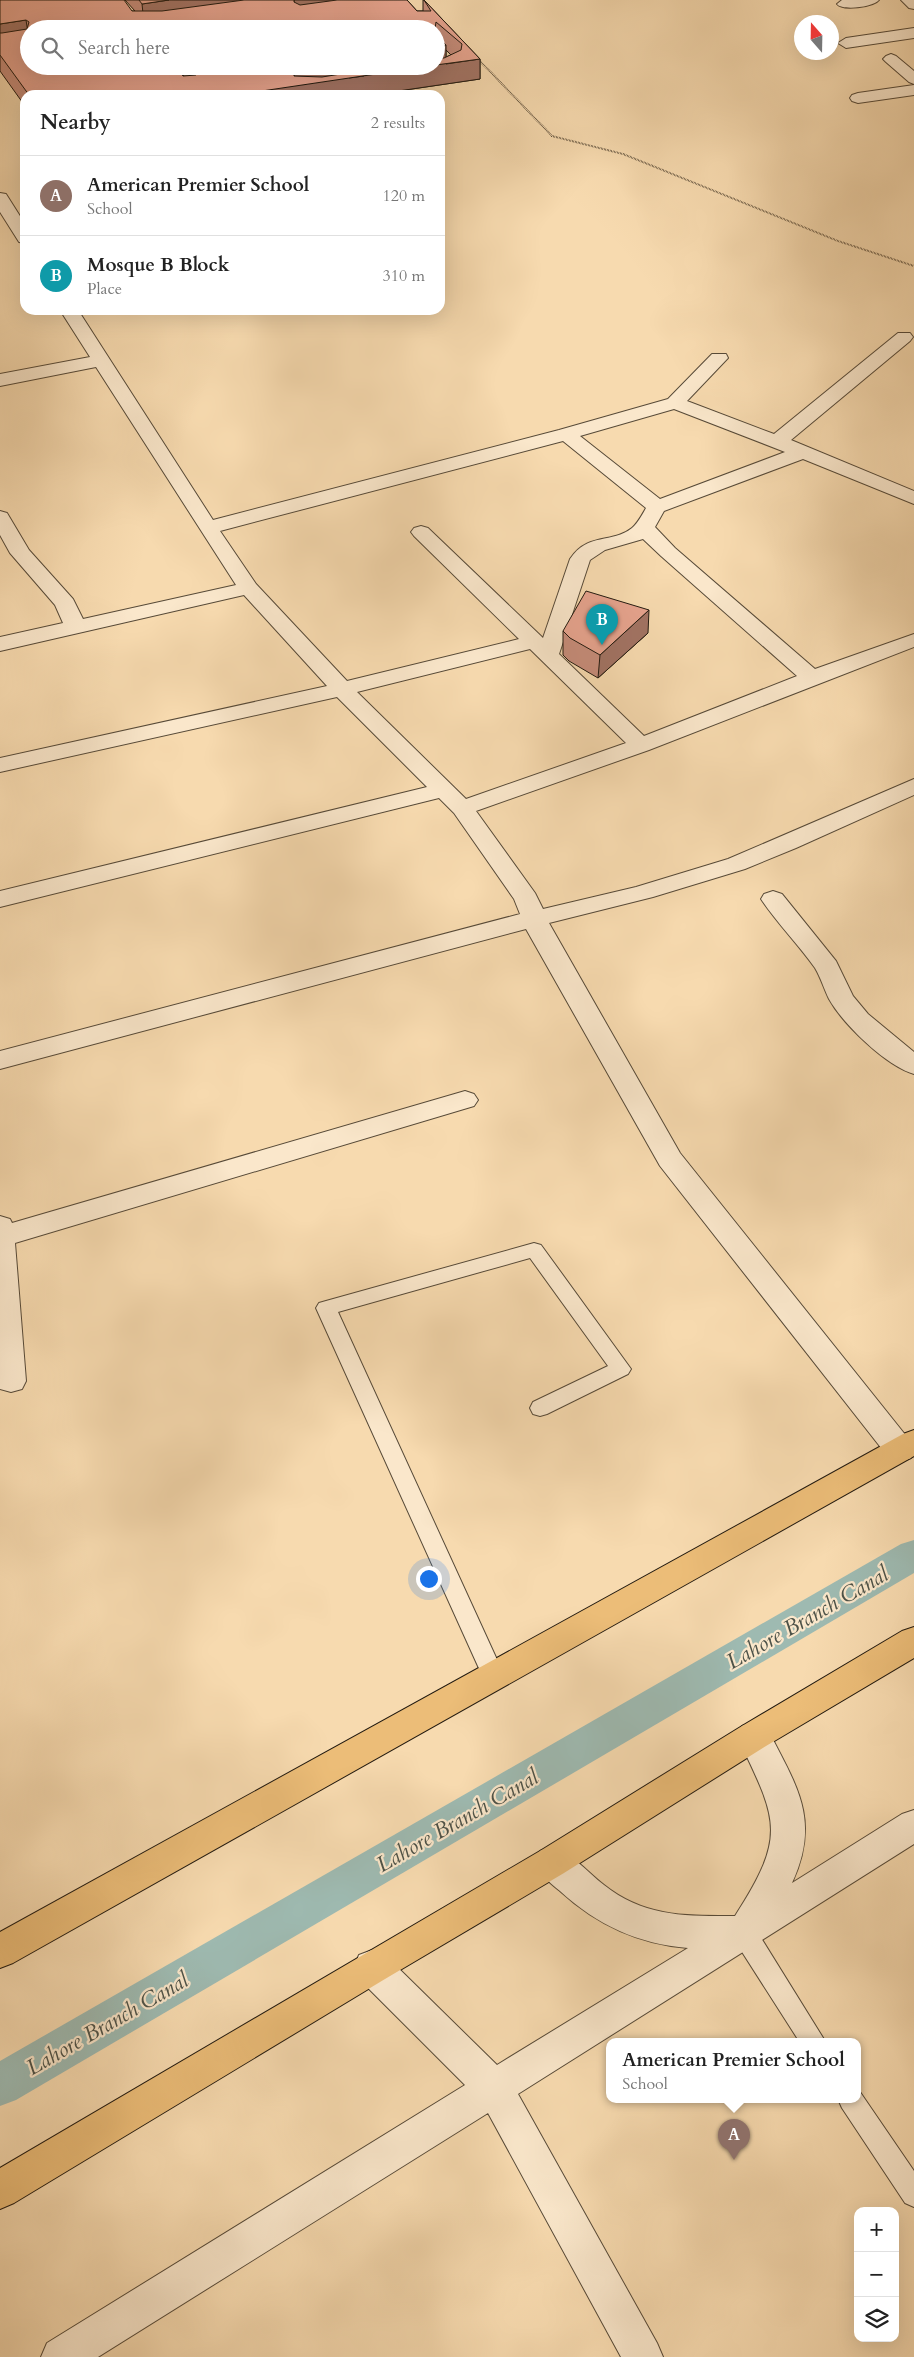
<!DOCTYPE html>
<meta charset="utf-8">
<style>
:root{--surface:#fff;--page:#f6f6f6;--text:#222;--muted:#767676;--line:#e0e0e0;--accent:#0b8043}
body{margin:0;font-family:Cardo,serif;background:var(--page);color:var(--text)}
.controls{position:absolute;right:15px;bottom:15px;display:grid;overflow:hidden;border-radius:10px;box-shadow:0 5px 20px #0002}
.controls button{width:45px;height:45px;display:grid;place-items:center;padding:0;border:0;border-bottom:1px solid var(--line);background:var(--surface);color:var(--text);font:25px sans-serif}
.compass{position:absolute;left:794px;top:15px;width:45px;height:45px;border-radius:50%;background:var(--surface);box-shadow:0 5px 20px #0002;rotate:340deg}
.you{position:absolute;left:428px;top:1578px;width:18px;height:18px;margin:-12px;border:4px solid #fff;border-radius:50%;background:#1a73e8;box-shadow:0 0 0 8px #1a73e833}
.badge{display:grid;place-items:center;width:32px;height:32px;border-radius:50%;background:var(--accent);color:#fff;font-size:16px;font-weight:700}
.pin{position:absolute;translate:-50% -41px;filter:drop-shadow(0 1px 2px #0008)}
.pin::after{content:'';position:absolute;top:26px;width:18px;height:15px;background:inherit;clip-path:polygon(0 0,100% 0,50% 100%)}
.popup{position:absolute;left:606px;top:2038px;width:255px;height:65px;box-sizing:border-box;display:grid;place-content:center;border-radius:10px;background:var(--surface);filter:drop-shadow(0 1px 4px #0005);font-size:16px;white-space:nowrap;color:var(--muted)}
.popup b{font-size:19px;color:var(--text)}
.popup::after{content:'';position:absolute;left:50%;top:100%;margin-left:-10px;border:10px solid transparent;border-top-color:var(--surface)}
.list{margin:0;padding:0;list-style:none}
h2{display:flex;justify-content:space-between;align-items:center;height:65px;margin:0;padding:0 20px;font-size:21px}
h2 small{font-size:16px;font-weight:400;color:var(--muted)}
.list li{display:grid;grid-template-columns:32px 1fr auto;gap:15px;align-items:center;box-sizing:border-box;height:80px;padding:0 20px;border-top:1px solid var(--line)}
.list b{display:block;font-size:19px;white-space:nowrap}
.list p{margin:0;font-size:16px;white-space:nowrap;color:var(--muted)}
.list em{font-size:16px;font-style:normal;color:var(--muted)}
.icon{flex:none;width:28px;height:28px;fill:none;stroke:currentColor;stroke-width:2;stroke-linecap:round;stroke-linejoin:round}
.map{position:relative;flex:none;width:914px;height:2357px;overflow:hidden}
.search{position:absolute;background:var(--surface);box-shadow:0 5px 20px #0002;left:20px;top:20px;width:425px;height:55px;display:flex;align-items:center;gap:12px;box-sizing:border-box;padding:0 18px;border-radius:28px;color:var(--muted);font-size:19px}
.panel{position:absolute;background:var(--surface);box-shadow:0 5px 20px #0002;left:20px;top:90px;width:425px;height:225px;border-radius:15px}
.map>svg:first-child{display:block}
.lines{fill:none;stroke-linecap:round;stroke-linejoin:round}
.canal{fill:#9ebab1;fill-rule:evenodd}
.lane-casing{stroke:#574a38;stroke-width:2}
.street-casing{stroke:#574a38;stroke-width:2}
.highway-casing{stroke:#221a10;stroke-width:2}
.path{stroke:#221a10;stroke-width:2;stroke-dasharray:0.5 1;stroke-linecap:butt}
.lane{fill:#fae7cb;fill-rule:evenodd}
.street{fill:#fae7cb;fill-rule:evenodd}
.highway{fill:#ecbd78;fill-rule:evenodd}
.wall{fill:#c78d7b;stroke:#221a10;fill-rule:evenodd}
.shaded-wall{fill:#a27364;stroke:#221a10}
.building{fill:#e7a48f;stroke:#221a10}
.labels{text-anchor:middle;stroke-width:4.5;stroke-linejoin:round;paint-order:stroke}
.near-water-label{font-size:22px;font-style:italic;fill:#4d5248;stroke:#fae7cb}
</style>
<div class="map">
<svg width="914" height="2357" viewBox="0 0 914 2357">
<rect width="100%" height="100%" fill="#f7daaf"/>
<filter id="stains"><feTurbulence type="fractalNoise" baseFrequency=".004" numOctaves="4"/><feColorMatrix values="0 0 0 0 .2 0 0 0 0 .09 0 0 0 0 .02 0 0 0 .5 -.17"/></filter>
<radialGradient id="worn" r=".72"><stop offset=".6" stop-color="#630" stop-opacity="0"/><stop offset="1" stop-color="#630" stop-opacity=".3"/></radialGradient>
<g class="lines">
<path class="canal" d="M 914,1540 L 914,1573 L 16,2100 L 0,2106 L 0,2061 L 901,1544 Z"/>
<g class="lane-casing">
<path id="lane" d="M 168,66 L 195,66 L 190,69 L 151,75 L 146,72 L 147,70 Z
M 534,1243 L 541,1245 L 631,1369 L 628,1374 L 547,1414 L 540,1416 L 533,1414 L 530,1408 L 533,1402 L 608,1366 L 530,1258 L 338,1312 L 504,1675 L 501,1682 L 493,1684 L 485,1682 L 482,1675 L 316,1308 L 319,1303 L 326,1301 Z
M 744,1922 L 753,1925 L 825,2041 L 799,2041 L 735,1941 L 732,1933 L 735,1925 Z
M 858,2089 L 914,2171 L 914,2207 L 905,2203 L 842,2108 L 838,2099 L 858,2099 Z"/>
</g>
<g class="street-casing">
<path id="street" d="M 842,0 L 879,0 C 874,7 842,11 837,4 Z
M 901,0 L 914,0 L 914,9 L 909,8 Z
M 914,28 L 914,38 L 846,48 L 838,43 L 846,38 Z
M 891,54 L 896,56 L 914,71 L 914,84 L 909,82 L 886,62 L 883,59 L 886,56 Z
M 914,85 L 914,95 L 858,103 L 852,101 L 850,98 L 852,95 L 858,93 Z
M 0,193 L 6,194 L 25,224 L 25,243 L 19,242 L 0,212 Z
M 60,310 L 78,310 L 213,520 L 559,430 L 668,399 L 712,354 L 726,354 L 728,358 L 687,401 L 774,434 L 898,333 L 910,333 L 913,337 L 910,341 L 791,440 L 914,491 L 914,504 L 803,459 L 664,511 L 655,527 L 675,548 L 815,669 L 914,634 L 914,647 L 649,750 L 476,811 L 535,893 L 543,909 L 636,887 L 728,859 L 914,779 L 914,795 L 796,848 L 745,869 L 653,897 L 549,923 L 680,1153 L 911,1442 L 914,1448 L 911,1458 L 900,1462 L 889,1458 L 660,1166 L 526,929 L 0,1069 L 0,1051 L 520,914 L 514,899 L 454,813 L 439,798 L 0,907 L 0,891 L 427,787 L 337,697 L 0,772 L 0,758 L 327,686 L 244,595 L 0,651 L 0,637 L 63,623 L 55,605 L 10,553 L 0,535 L 0,511 L 7,513 L 29,550 L 73,599 L 83,619 L 236,585 L 96,367 L 0,386 L 0,374 L 90,357 ZM 674,409 L 785,452 L 660,499 L 580,436 ZM 563,441 L 646,508 C 642,515 638,523 632,528 C 612,544 588,532 570,559 L 543,638 L 428,528 L 421,526 L 414,528 L 411,532 L 414,536 L 519,639 L 347,681 L 256,584 L 220,531 ZM 643,539 L 661,556 L 797,676 L 644,736 L 559,654 L 590,560 L 605,550 ZM 530,649 L 626,743 L 466,799 L 357,692 Z
M 773,891 L 782,894 L 836,961 L 853,996 L 868,1014 L 914,1052 L 914,1074 C 886,1066 843,1024 829,999 C 824,989 821,978 815,968 C 798,944 777,923 761,899 L 764,894 Z
M 465,1091 L 474,1094 L 478,1100 L 474,1106 L 15,1243 L 26,1381 L 22,1389 L 11,1392 L 0,1389 L 0,1216 L 10,1219 L 12,1223 Z
M 754,1722 L 766,1726 C 795,1784 822,1818 792,1883 L 902,1814 L 914,1810 L 914,1844 L 518,2094 L 657,2343 L 663,2357 L 621,2357 L 488,2113 L 98,2357 L 41,2357 L 47,2343 L 465,2085 L 359,1979 L 354,1967 L 359,1955 L 372,1950 L 385,1955 L 497,2065 L 688,1948 C 638,1944 597,1925 560,1891 C 549,1882 540,1875 535,1862 L 540,1851 L 552,1846 C 573,1854 587,1872 604,1885 C 644,1917 685,1916 735,1916 C 788,1834 777,1820 737,1736 L 742,1726 Z"/>
</g>
<g class="highway-casing">
<path id="highway" d="M 914,1430 L 914,1456 L 13,1963 L 0,1968 L 0,1932 L 903,1434 Z
M 914,1627 L 914,1658 L 766,1746 L 564,1873 L 385,1979 L 14,2203 L 0,2209 L 0,2168 L 540,1851 L 742,1726 L 902,1631 Z"/>
</g>
<path class="path" d="M 478,59 L 552,136 L 623,154 L 838,241 L 914,266"/>
<use href="#lane" class="lane"/>
<use href="#street" class="street"/>
<use href="#highway" class="highway"/>
</g>
<path class="wall" d="M 0,0 L 132,11 L 135,11 L 125,0 L 407,0 L 417,11 L 423,11 L 423,0 L 424,0 L 480,59 L 480,79 L 371,95 L 25,95 L 25,106 L 0,71 ZM 29,29 L 436,29 L 436,66 L 352,66 L 356,72 L 349,73 L 349,66 L 181,66 L 181,72 L 184,76 L 183,76 ZM 446,50 L 451,55 L 446,57 Z
M 563,631 L 648,633 L 598,678 L 569,661 L 563,655 Z"/>
<path class="shaded-wall" d="M 169,0 L 290,0 L 144,23 L 142,4 Z
M 294,0 L 392,0 L 295,18 Z
M 26,20 L 29,39 L 0,44 L 0,24 Z
M 446,45 L 446,64 L 480,59 L 480,79 L 371,95 L 235,95 L 294,76 L 294,73 L 300,70 L 326,66 L 349,66 L 349,78 L 364,76 L 363,66 L 436,66 L 436,49 Z
M 36,66 L 150,66 L 43,83 L 34,67 Z
M 649,610 L 648,633 L 598,678 L 600,655 Z"/>
<path class="building" d="M 0,0 L 124,0 L 132,11 L 162,11 L 244,0 L 294,0 L 294,2 L 300,5 L 337,0 L 407,0 L 417,11 L 431,11 L 424,0 L 480,59 L 436,65 L 436,59 L 444,58 L 461,50 L 462,44 L 436,22 L 435,29 L 29,29 L 29,66 L 36,66 L 34,67 L 41,73 L 85,66 L 175,66 L 183,76 L 196,75 L 190,66 L 326,66 L 300,70 L 294,73 L 294,76 L 322,77 L 391,66 L 430,66 L 235,95 L 29,95 L 0,55 L 0,33 L 2,33 L 27,29 L 29,22 L 26,20 L 0,24 Z
M 139,0 L 169,0 L 142,4 Z
M 436,35 L 446,45 L 440,48 L 436,49 Z
M 586,591 L 649,610 L 600,655 L 570,638 L 563,631 Z"/>
<g class="labels">
<g class="near-water-label">
<text transform="translate(807 1617) rotate(-30)" y="8">Lahore Branch Canal</text>
<text transform="translate(457 1820) rotate(-30)" y="8">Lahore Branch Canal</text>
<text transform="translate(107 2023) rotate(-30)" y="8">Lahore Branch Canal</text>
</g>
</g>
<rect width="100%" height="100%" filter="url(#stains)"/>
<rect width="100%" height="100%" fill="url(#worn)"/>
</svg>
<div class="controls">
<button>+</button>
<button>−</button>
<button><svg class="icon" aria-label="layers" viewBox="0 0 24 24"><path d="M12 4l9 5-9 5-9-5zM3 14l9 5 9-5"/></svg></button>
</div>
<svg class="compass" viewBox="-18 -18 36 36"><path d="M0-13l5 13h-10z" fill="#e53935"/><path d="M0 13l5-13h-10z" fill="#767676"/></svg>
<div class="you"></div>
<div class="pin badge" style="left:734px;top:2160px;background:#8d6e63">A</div>
<div class="popup"><b>American Premier School</b>School</div>
<div class="pin badge" style="left:602px;top:645px;background:#0f9aa8">B</div>
<div class="search"><svg class="icon" aria-label="search" viewBox="0 0 24 24"><circle cx="10" cy="10" r="6"/><path d="M15 15l6 6"/></svg>Search here</div>
<section class="panel">
<h2>Nearby<small>2 results</small></h2>
<ul class="list">
<li><span class="badge" style="background:#8d6e63">A</span><div><b>American Premier School</b><p>School</p></div><em>120 m</em></li>
<li><span class="badge" style="background:#0f9aa8">B</span><div><b>Mosque B Block</b><p>Place</p></div><em>310 m</em></li>
</ul>
</section>
</div>
